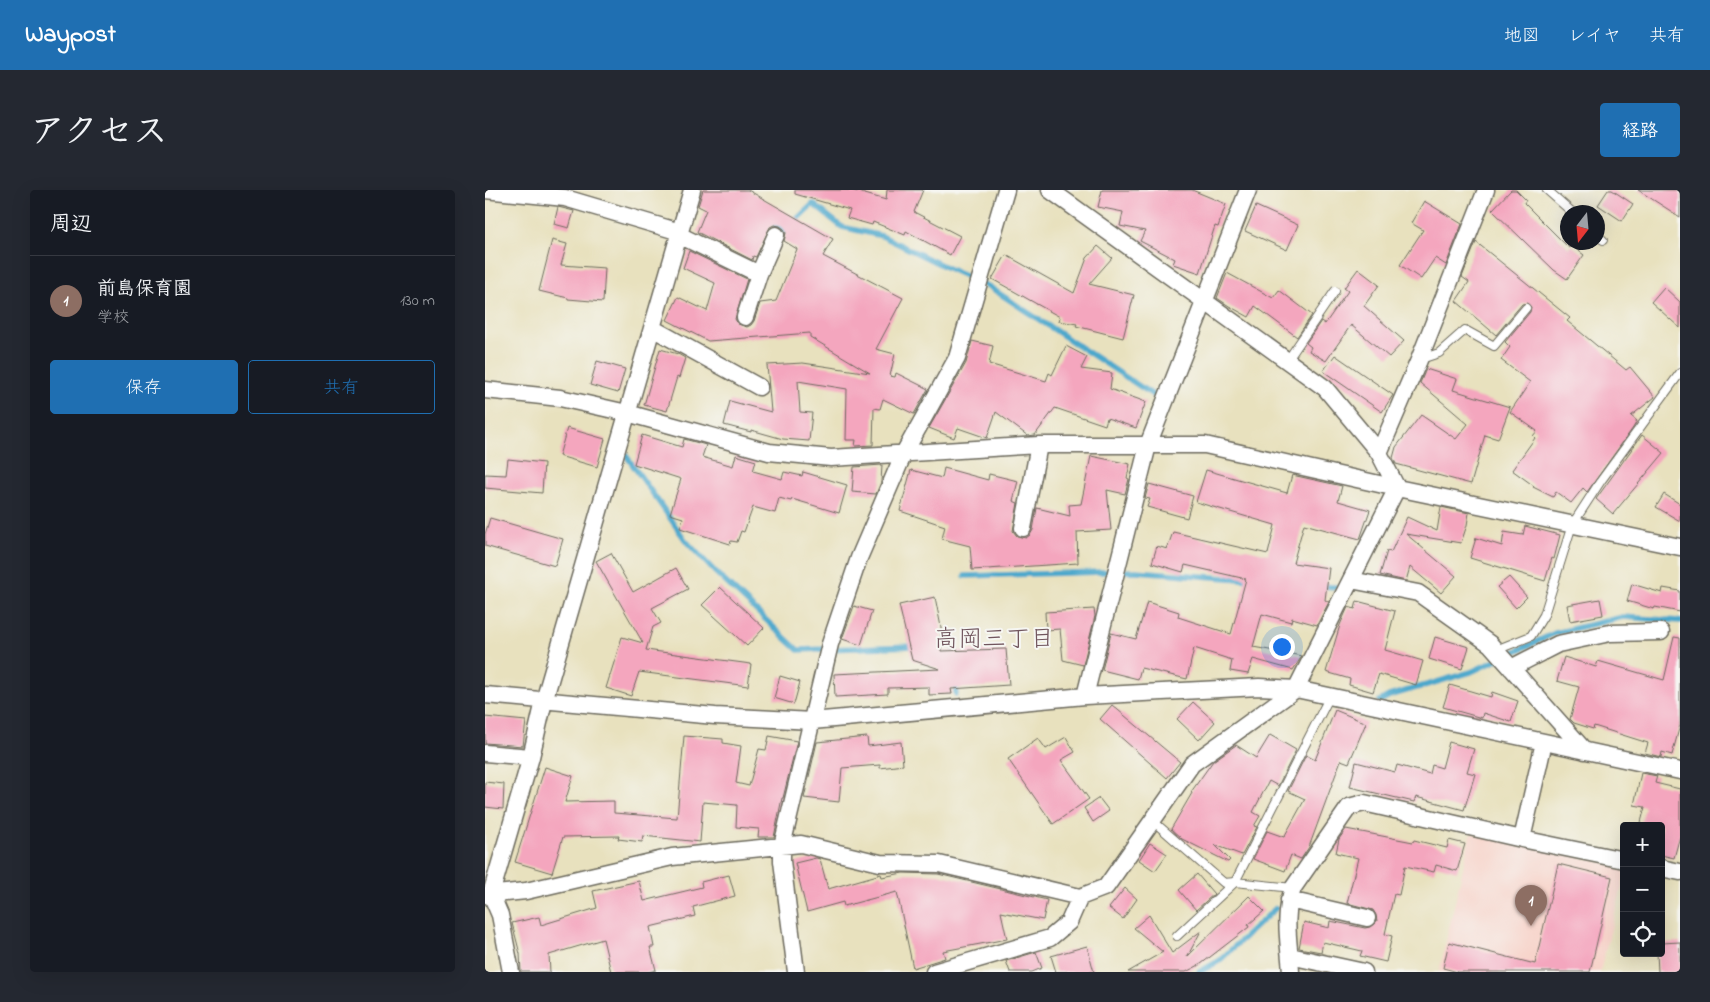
<!DOCTYPE html>
<html lang="ja">
<meta charset="utf-8">
<style>
:root{--surface:#171b24;--page:#242831;--text:#f1f3f6;--muted:#9ea1a6;--line:#363941;--accent:#1f6fb2}
body{margin:0;font-family:"Indie Flower","Klee One",sans-serif;background:var(--page);color:var(--text)}
.controls{position:absolute;right:15px;bottom:15px;display:grid;overflow:hidden;border-radius:5px;box-shadow:0 5px 20px #0002}
.controls button{width:45px;height:45px;display:grid;place-items:center;padding:0;border:0;border-bottom:1px solid var(--line);background:var(--surface);color:var(--text);font:25px sans-serif}
.compass{position:absolute;left:1075px;top:15px;width:45px;height:45px;border-radius:50%;background:var(--surface);box-shadow:0 5px 20px #0002;rotate:196deg}
.you{position:absolute;left:796px;top:456px;width:18px;height:18px;margin:-12px;border:4px solid #fff;border-radius:50%;background:#1a73e8;box-shadow:0 0 0 8px #1a73e833}
.badge{display:grid;place-items:center;width:32px;height:32px;border-radius:50%;background:var(--accent);color:#fff;font-size:16px;font-weight:700}
.pin{position:absolute;translate:-50% -41px;filter:drop-shadow(0 1px 2px #0008)}
.pin::after{content:'';position:absolute;top:26px;width:18px;height:15px;background:inherit;clip-path:polygon(0 0,100% 0,50% 100%)}
.list{margin:0;padding:0;list-style:none}
h2{display:flex;justify-content:space-between;align-items:center;height:65px;margin:0;padding:0 20px;font-size:21px}
h2 small{font-size:16px;font-weight:400;color:var(--muted)}
.list li{display:grid;grid-template-columns:32px 1fr auto;gap:15px;align-items:center;box-sizing:border-box;height:90px;padding:0 20px;border-top:1px solid var(--line)}
.list b{display:block;font-size:19px;white-space:nowrap}
.list p{margin:0;font-size:16px;white-space:nowrap;color:var(--muted)}
.list em{font-size:16px;font-style:normal;color:var(--muted)}
.actions{display:flex;gap:10px;padding:15px 20px}
.actions a{flex:1;padding:11px 0;border:1px solid var(--accent);border-radius:5px;text-align:center;font-size:18px;color:var(--accent)}
.actions .main{background:var(--accent);color:#fff}
.icon{flex:none;width:28px;height:28px;fill:none;stroke:currentColor;stroke-width:2;stroke-linecap:round;stroke-linejoin:round}
.map{position:relative;flex:none;width:1195px;height:782px;overflow:hidden;border-radius:5px}
header{display:flex;align-items:center;gap:30px;box-sizing:border-box;height:70px;padding:0 25px;background:var(--accent);color:#fff}
header strong{font-size:24px}
nav{display:flex;gap:28px;margin-inline-start:auto;font-size:18px}
.intro{display:flex;align-items:center;justify-content:space-between;box-sizing:border-box;height:120px;padding:0 30px}
h1{margin:0;font-size:35px}
.button{padding:12px 22px;border-radius:5px;background:var(--accent);color:#fff;font-size:18px;font-weight:700}
main{display:flex;gap:30px;padding:0 30px}
aside{flex:1;background:var(--surface);border-radius:5px;box-shadow:0 5px 20px #0002}
.map>svg:first-child{display:block}
.built{fill:#f7d1c7}
.lines{fill:none;stroke-linecap:round;stroke-linejoin:round}
.stream{stroke:#4ea8cc;stroke-width:5.5}
.building{fill:#f4a6be}
.lane-casing{stroke:#6d6b5e;stroke-width:10}
.street-casing{stroke:#6d6b5e;stroke-width:19}
.lane{stroke:#fff;stroke-width:8}
.street{stroke:#fff;stroke-width:16}
.labels{text-anchor:middle;stroke-width:4;stroke-linejoin:round;paint-order:stroke}
.neighbourhood-label{font-size:24px;fill:#71565e;stroke:#f6f6f2}
</style>
<header>
<strong>Waypost</strong>
<nav><a>地図</a><a>レイヤ</a><a>共有</a></nav>
</header>
<div class="intro"><h1>アクセス</h1><a class="button">経路</a></div>
<main>
<aside>
<h2>周辺<small></small></h2>
<ul class="list">
<li><span class="badge" style="background:#8d6e63">1</span><div><b>前島保育園</b><p>学校</p></div><em>130 m</em></li>
</ul>
<div class="actions"><a class="main">保存</a><a>共有</a></div>
</aside>
<div class="map">
<svg width="1195" height="782" viewBox="0 0 1195 782">
<rect width="100%" height="100%" fill="#f6f6f2"/>
<filter id="ink" filterUnits="userSpaceOnUse"><feTurbulence type="fractalNoise" baseFrequency=".02" numOctaves="2"/><feDisplacementMap in="SourceGraphic" scale="10" xChannelSelector="R" yChannelSelector="G"/><feConvolveMatrix kernelMatrix="1 2 1 2 8 2 1 2 1" color-interpolation-filters="sRGB"/></filter>
<filter id="wash" filterUnits="userSpaceOnUse"><feTurbulence type="fractalNoise" baseFrequency=".0096" numOctaves="4" result="noise"/><feDisplacementMap in="SourceGraphic" scale="20" xChannelSelector="R" yChannelSelector="G"/><feGaussianBlur stdDeviation="1.12" result="paint"/><feColorMatrix in="noise" values="0 0 0 0 0 0 0 0 0 0 0 0 0 0 0 0 0 1.4 0 .05"/><feComposite in="paint" operator="in"/></filter>
<g filter="url(#wash)">
<rect width="100%" height="100%" fill="#e8e1be"/>
<path class="built" d="M 986,643 L 1139,677 L 1139,690 L 1115,782 L 954,782 Z"/>
<g class="lines">
<path class="stream" d="M 286,31 L 298,42 L 328,14 L 357,37 L 397,46 L 469,81 L 503,96 L 668,205
M 140,264 L 201,351 L 231,383 L 313,460 L 431,456
M 480,386 L 651,381 L 767,390
M 836,396 L 851,397
M 451,455 L 469,454 L 469,467
M 470,491 L 471,504
M 895,511 L 904,506 L 986,482 L 1070,443 L 1138,427 L 1195,431
M 714,782 L 734,771 L 791,718"/>
</g>
<g id="blocks">
<path class="building" d="M 218,0 L 263,0 L 348,49 L 338,66 L 418,108 L 391,159 L 410,164 L 405,186 L 410,187 L 411,183 L 443,199 L 429,224 L 398,209 L 395,219 L 389,218 L 388,255 L 370,256 L 371,250 L 361,250 L 362,199 L 313,191 L 315,222 L 327,223 L 324,251 L 298,249 L 266,240 L 266,242 L 239,235 L 245,211 L 286,222 L 282,175 L 318,173 L 385,183 L 325,147 L 325,143 L 223,151 L 182,130 L 193,107 L 222,121 L 230,93 L 198,78 L 204,61 L 262,89 L 250,129 L 253,134 L 262,137 L 266,135 L 269,131 L 275,113 L 291,111 L 312,59 L 299,51 L 301,43 L 299,39 L 295,36 L 289,35 L 285,37 L 271,67 L 268,66 L 267,70 L 212,42 L 221,20 L 213,16 Z
M 310,0 L 366,0 L 401,10 L 402,0 L 438,0 L 429,22 L 475,46 L 465,65 L 421,41 L 420,45 L 388,32 L 387,35 L 362,28 L 365,20 L 310,4 Z
M 617,0 L 707,0 L 741,14 L 733,37 L 730,36 L 715,83 L 688,74 L 690,69 L 655,51 L 660,41 L 635,36 L 638,22 L 613,17 Z
M 1026,0 L 1031,0 L 1041,10 L 1039,13 L 1084,58 L 1086,55 L 1099,65 L 1082,89 L 1069,80 L 1007,20 Z
M 1123,0 L 1127,0 L 1148,14 L 1137,31 L 1113,15 Z
M 1153,0 L 1195,0 L 1195,27 Z
M 939,11 L 977,34 L 961,75 L 950,68 L 936,89 L 915,75 L 938,40 L 926,33 Z
M 771,16 L 813,35 L 802,60 L 760,41 Z
M 73,17 L 89,21 L 84,38 L 69,34 Z
M 67,50 L 82,54 L 76,75 L 120,78 L 118,112 L 83,109 L 83,108 L 54,101 Z
M 991,52 L 1085,128 L 1082,131 L 1141,180 L 1145,177 L 1170,207 L 1146,226 L 1152,231 L 1148,238 L 1102,302 L 1098,298 L 1086,313 L 1071,302 L 1068,307 L 1048,297 L 1049,296 L 1027,280 L 1050,248 L 1048,246 L 1052,241 L 1025,222 L 1045,192 L 1016,170 L 1025,157 L 1020,152 L 1045,122 L 1046,117 L 1042,113 L 1037,114 L 1011,145 L 971,111 L 984,92 L 977,87 Z
M 613,56 L 627,68 L 604,94 L 649,105 L 638,148 L 591,136 L 592,134 L 574,131 L 575,127 L 507,89 L 521,65 L 589,103 L 602,68 Z
M 873,79 L 894,95 L 879,116 L 919,151 L 904,167 L 866,135 L 841,171 L 824,161 L 826,157 L 821,153 L 836,131 L 840,134 L 863,101 L 859,98 Z
M 742,83 L 788,108 L 794,100 L 827,125 L 812,147 L 770,116 L 764,127 L 744,116 L 732,108 Z
M 1179,97 L 1195,112 L 1195,138 L 1166,112 Z
M 487,151 L 508,156 L 504,174 L 561,191 L 564,183 L 567,185 L 581,156 L 602,167 L 596,179 L 627,183 L 625,199 L 661,212 L 651,238 L 622,228 L 620,235 L 570,218 L 550,245 L 543,246 L 511,222 L 502,248 L 473,238 L 469,248 L 444,238 L 481,173 Z
M 175,159 L 193,164 L 200,168 L 194,188 L 192,187 L 182,221 L 159,215 Z
M 850,165 L 908,205 L 897,222 L 838,181 Z
M 112,171 L 140,179 L 133,203 L 105,195 Z
M 941,179 L 972,189 L 968,200 L 1025,217 L 1013,249 L 1000,245 L 986,294 L 911,274 L 908,268 L 911,257 L 936,225 L 971,249 L 983,234 L 935,193 Z
M 82,238 L 120,249 L 112,277 L 74,266 Z
M 157,245 L 197,257 L 199,249 L 221,255 L 217,267 L 248,276 L 251,265 L 271,271 L 268,281 L 297,289 L 299,282 L 317,286 L 318,282 L 362,295 L 354,323 L 307,309 L 306,311 L 294,308 L 290,323 L 268,317 L 259,342 L 256,341 L 252,352 L 246,351 L 245,354 L 195,338 L 198,328 L 185,324 L 196,289 L 149,274 Z
M 1157,245 L 1179,263 L 1128,324 L 1111,309 Z
M 606,266 L 645,274 L 642,288 L 644,289 L 640,304 L 622,300 L 626,340 L 592,342 L 593,373 L 487,380 L 485,356 L 457,349 L 460,336 L 415,321 L 426,280 L 457,288 L 459,278 L 503,290 L 504,284 L 533,291 L 528,311 L 533,313 L 528,341 L 532,346 L 541,348 L 545,345 L 548,340 L 552,318 L 585,326 L 584,315 L 596,314 Z
M 23,269 L 59,273 L 57,303 L 0,298 L 0,284 L 21,285 Z
M 397,275 L 396,292 L 391,304 L 367,302 L 369,277 Z
M 721,280 L 802,303 L 807,285 L 857,296 L 853,311 L 885,320 L 875,349 L 819,334 L 808,373 L 844,378 L 840,410 L 844,412 L 832,435 L 807,428 L 806,432 L 777,424 L 768,457 L 817,466 L 808,480 L 768,469 L 763,484 L 745,481 L 747,470 L 709,458 L 702,489 L 656,478 L 653,489 L 617,480 L 626,443 L 651,449 L 662,412 L 694,422 L 693,427 L 746,444 L 761,389 L 700,375 L 698,382 L 667,373 L 672,356 L 682,359 L 688,342 L 783,364 L 790,335 L 711,312 Z
M 664,294 L 708,306 L 702,328 L 662,317 L 665,309 L 660,308 Z
M 1179,304 L 1195,314 L 1195,331 L 1171,317 Z
M 956,317 L 984,323 L 982,335 L 976,353 L 921,344 L 971,386 L 956,403 L 925,377 L 921,391 L 895,385 L 902,361 L 906,362 L 922,327 L 952,341 Z
M 5,328 L 78,349 L 70,376 L 0,356 L 0,344 Z
M 1040,336 L 1075,345 L 1069,369 L 1067,368 L 1060,391 L 985,368 L 991,348 L 1017,356 L 1019,342 L 1038,345 Z
M 126,363 L 148,402 L 191,378 L 203,399 L 167,418 L 176,433 L 168,437 L 161,460 L 266,474 L 263,496 L 154,482 L 146,506 L 121,498 L 137,447 L 158,453 L 111,371 Z
M 1024,387 L 1042,407 L 1031,418 L 1012,397 Z
M 1147,394 L 1177,403 L 1178,398 L 1195,401 L 1195,422 L 1170,417 L 1169,419 L 1142,411 Z
M 235,397 L 279,438 L 262,456 L 217,415 Z
M 450,407 L 456,437 L 456,461 L 521,459 L 524,495 L 466,499 L 467,504 L 444,505 L 444,497 L 403,498 L 403,504 L 350,507 L 349,484 L 455,479 L 427,470 L 414,415 Z
M 1115,409 L 1118,425 L 1085,431 L 1082,415 Z
M 872,411 L 910,421 L 900,460 L 938,471 L 931,495 L 894,484 L 888,502 L 864,495 L 865,489 L 841,482 L 855,435 L 863,417 L 870,419 Z
M 369,416 L 387,421 L 376,455 L 357,449 Z
M 609,419 L 610,426 L 598,475 L 578,470 L 575,439 L 561,440 L 560,422 Z
M 950,447 L 984,457 L 977,479 L 944,469 Z
M 1189,447 L 1195,448 L 1195,535 L 1187,565 L 1177,562 L 1176,567 L 1160,563 L 1163,553 L 1109,536 L 1108,539 L 1089,533 L 1085,529 L 1094,497 L 1072,491 L 1079,467 L 1111,477 L 1113,471 L 1179,490 Z
M 295,486 L 315,492 L 309,514 L 289,508 Z
M 965,495 L 1006,507 L 1007,502 L 1033,511 L 1026,532 L 998,523 L 997,528 L 958,517 Z
M 708,512 L 730,532 L 714,550 L 692,529 Z
M 627,515 L 695,572 L 682,588 L 615,529 Z
M 850,520 L 881,533 L 864,573 L 856,570 L 824,657 L 816,669 L 806,665 L 800,681 L 768,669 L 782,641 L 799,647 L 820,609 L 803,601 L 821,565 L 830,570 Z
M 0,527 L 41,531 L 38,556 L 0,553 Z
M 785,545 L 811,560 L 793,596 L 784,591 L 768,622 L 775,626 L 769,636 L 772,637 L 757,665 L 730,655 L 745,670 L 743,672 L 697,649 L 686,639 L 707,603 L 706,602 L 728,571 L 751,555 L 771,568 Z
M 199,546 L 238,549 L 238,553 L 256,556 L 251,593 L 264,596 L 274,559 L 281,560 L 284,546 L 312,551 L 298,608 L 297,608 L 289,647 L 273,647 L 274,639 L 251,637 L 252,615 L 218,612 L 215,652 L 158,646 L 157,652 L 133,649 L 134,646 L 78,647 L 67,683 L 30,672 L 60,577 L 88,586 L 80,612 L 129,611 L 129,623 L 192,628 Z
M 382,547 L 383,556 L 416,552 L 418,575 L 395,578 L 395,575 L 357,578 L 354,612 L 319,608 L 332,552 Z
M 581,547 L 590,562 L 576,570 L 604,609 L 568,634 L 523,569 L 553,548 L 561,559 Z
M 964,552 L 989,559 L 982,582 L 990,584 L 979,620 L 931,607 L 929,612 L 865,597 L 871,572 L 910,582 L 912,575 L 945,584 L 947,575 L 957,578 Z
M 1156,583 L 1172,586 L 1170,593 L 1195,599 L 1195,646 L 1189,668 L 1176,665 L 1176,636 L 1155,636 L 1160,617 L 1149,615 Z
M 0,592 L 19,594 L 18,619 L 0,617 Z
M 614,608 L 624,621 L 608,632 L 599,618 Z
M 861,639 L 928,652 L 929,650 L 962,658 L 964,650 L 980,654 L 972,681 L 951,675 L 949,682 L 920,676 L 914,705 L 909,704 L 900,744 L 907,746 L 901,772 L 875,766 L 877,761 L 838,752 L 836,762 L 814,758 L 819,732 L 844,738 L 845,731 L 880,738 L 885,737 L 892,731 L 891,725 L 888,720 L 862,713 L 873,668 L 851,663 L 854,649 Z
M 665,653 L 682,664 L 670,681 L 654,670 Z
M 331,668 L 335,669 L 343,699 L 396,684 L 397,687 L 418,683 L 453,684 L 562,710 L 558,730 L 516,722 L 522,749 L 458,761 L 460,768 L 428,778 L 412,702 L 359,716 L 358,712 L 322,722 L 310,673 Z
M 1073,674 L 1127,687 L 1105,782 L 973,782 L 958,778 L 964,752 L 1050,774 Z
M 712,684 L 729,704 L 711,720 L 694,700 Z
M 244,685 L 250,706 L 208,717 L 210,726 L 165,737 L 169,757 L 165,757 L 171,780 L 163,782 L 126,782 L 118,749 L 64,765 L 65,782 L 36,782 L 35,764 L 27,733 L 54,727 L 56,735 L 112,718 L 108,701 L 154,691 L 159,711 L 217,697 L 216,692 Z
M 640,698 L 652,709 L 638,729 L 624,718 Z
M 764,706 L 779,721 L 763,735 L 764,737 L 716,774 L 701,782 L 643,782 L 678,762 L 649,738 L 664,725 L 687,763 L 716,741 L 702,767 Z
M 1195,752 L 1195,782 L 1173,782 L 1172,763 L 1176,763 L 1176,753 Z
M 602,756 L 609,782 L 571,782 L 566,766 Z
M 551,762 L 557,778 L 547,782 L 525,782 L 521,771 Z"/>
</g>
</g>
<g filter="url(#ink)">
<use href="#blocks" fill-opacity="0" stroke="#6d6b5e" stroke-width="1"/>
<g class="lines">
<g class="lane-casing">
<path id="lane" d="M 1062,0 L 1087,22
M 1112,45 L 1118,50
M 936,169 L 954,163 L 980,140 L 1009,156 L 1041,118
M 802,171 L 850,101
M 1011,460 L 1046,446 L 1059,425 L 1087,335 L 1115,292 L 1195,183
M 668,631 L 739,693 L 750,692 L 808,698
M 692,746 L 750,692 L 845,506"/>
</g>
<g class="street-casing">
<path id="street" d="M 0,0 L 80,8 L 195,42
M 194,45 L 274,84 L 260,127
M 274,84 L 291,45
M 167,138 L 274,197
M 0,200 L 75,208 L 142,223 L 284,262 L 346,268 L 554,255 L 720,255 L 912,298 L 1195,357
M 894,263 L 934,170 L 1001,0
M 538,338 L 554,255
M 866,390 L 933,403 L 1005,454 L 1100,561
M 1026,478 L 1073,454 L 1125,443 L 1176,442
M 0,505 L 230,526 L 327,531 L 600,506 L 774,497 L 811,499 L 1195,581
M 600,506 L 663,255 L 763,0
M 0,563 L 46,567
M 1037,649 L 1059,552
M 1176,678 L 1195,682
M 0,705 L 41,701 L 187,667 L 316,654 L 395,673 L 454,674 L 595,707
M 804,710 L 882,728
M 805,766 L 879,782
M 26,782 L 15,725 L 6,704 L 46,567 L 59,511 L 207,0
M 311,782 L 297,671 L 297,656 L 345,454 L 374,368 L 419,263 L 472,168 L 521,0
M 449,782 L 565,748 L 584,732 L 595,707 L 621,697 L 707,574 L 811,499 L 912,298 L 894,263 L 840,198 L 565,0
M 806,782 C 804,750 798,729 808,698 L 864,617 L 879,613 L 1037,649 L 1139,670"/>
</g>
<use href="#lane" class="lane"/>
<use href="#street" class="street"/>
</g>
</g>
<g class="labels">
<g class="neighbourhood-label">
<text x="509" y="456">高岡三丁目</text>
</g>
</g>
</svg>
<div class="controls">
<button>+</button>
<button>−</button>
<button><svg class="icon" aria-label="locate" viewBox="0 0 24 24"><circle cx="12" cy="12" r="6"/><path d="M12 2v4M12 18v4M2 12h4M18 12h4"/></svg></button>
</div>
<svg class="compass" viewBox="-18 -18 36 36"><path d="M0-13l5 13h-10z" fill="#e53935"/><path d="M0 13l5-13h-10z" fill="#9ea1a6"/></svg>
<div class="you"></div>
<div class="pin badge" style="left:1046px;top:736px;background:#8d6e63">1</div>
</div>
</main>
